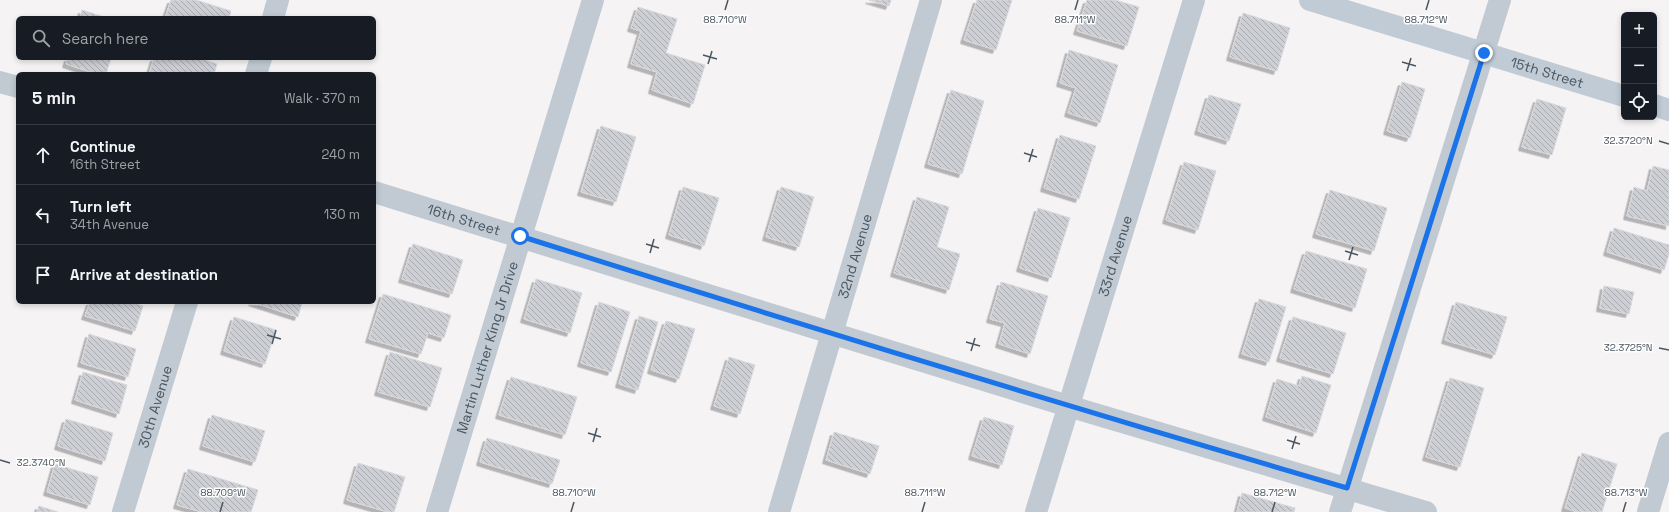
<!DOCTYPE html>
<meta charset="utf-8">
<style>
:root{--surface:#171b24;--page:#20242c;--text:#f1f3f6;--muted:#9ea1a6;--line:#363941}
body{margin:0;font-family:"Space Grotesk",sans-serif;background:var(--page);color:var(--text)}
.controls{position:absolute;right:12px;top:12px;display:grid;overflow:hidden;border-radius:6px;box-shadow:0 2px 6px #0003}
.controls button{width:36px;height:36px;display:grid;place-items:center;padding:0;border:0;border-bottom:1px solid var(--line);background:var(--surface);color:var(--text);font:20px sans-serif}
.stop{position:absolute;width:12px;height:12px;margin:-9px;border:3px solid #1a73e8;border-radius:50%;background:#fff}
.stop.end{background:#1a73e8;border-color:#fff;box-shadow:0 1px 4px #0008}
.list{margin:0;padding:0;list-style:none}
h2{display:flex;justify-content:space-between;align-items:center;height:52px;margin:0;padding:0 16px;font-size:17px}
h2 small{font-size:13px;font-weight:400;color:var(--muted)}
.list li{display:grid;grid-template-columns:26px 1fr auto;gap:12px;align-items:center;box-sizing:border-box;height:60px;padding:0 16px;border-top:1px solid var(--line)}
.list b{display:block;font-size:15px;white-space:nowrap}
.list p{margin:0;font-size:13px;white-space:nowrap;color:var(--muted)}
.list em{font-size:13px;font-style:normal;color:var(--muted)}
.icon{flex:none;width:22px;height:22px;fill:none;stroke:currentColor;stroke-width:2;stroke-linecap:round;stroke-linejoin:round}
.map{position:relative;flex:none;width:1669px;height:512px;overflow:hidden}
.search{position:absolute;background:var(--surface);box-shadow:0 2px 6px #0003;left:16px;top:16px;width:360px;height:44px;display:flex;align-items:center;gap:10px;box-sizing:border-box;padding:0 14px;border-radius:6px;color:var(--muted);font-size:15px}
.panel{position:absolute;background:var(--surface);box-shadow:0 2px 6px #0003;left:16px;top:72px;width:360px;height:232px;border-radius:6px}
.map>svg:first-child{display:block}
.building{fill:url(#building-back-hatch);stroke:#d7d9de;filter:url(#shadow)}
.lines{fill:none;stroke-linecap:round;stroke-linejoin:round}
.street{stroke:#c1cad2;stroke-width:22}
.secondary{stroke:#c1cbd6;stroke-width:22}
.route{stroke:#1a73e8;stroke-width:5}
.ticks{fill:none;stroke:#4a5661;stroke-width:1.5}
.labels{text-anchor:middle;stroke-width:3;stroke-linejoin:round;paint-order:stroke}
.street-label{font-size:14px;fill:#4a5661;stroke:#fff}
.ticks-label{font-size:10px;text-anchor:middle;fill:#4a5661;stroke:#fff;stroke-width:3;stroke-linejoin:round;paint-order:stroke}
</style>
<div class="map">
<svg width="1669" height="512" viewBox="0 0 1669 512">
<defs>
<pattern id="building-back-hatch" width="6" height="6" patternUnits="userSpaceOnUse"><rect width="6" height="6" fill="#cdcfd5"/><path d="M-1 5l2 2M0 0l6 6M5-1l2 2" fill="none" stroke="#a8abb0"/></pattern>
<filter id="shadow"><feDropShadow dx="-3.5" dy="3.5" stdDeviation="0" flood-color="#0004"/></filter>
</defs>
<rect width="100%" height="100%" fill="#f5f3f3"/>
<path class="building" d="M 171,0 L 196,0 L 231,11 L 229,18 L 165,18 Z
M 869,0 L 891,0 L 889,6 Z
M 977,0 L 1012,0 L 996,50 L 964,40 Z
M 1087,0 L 1115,0 L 1139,7 L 1127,46 L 1077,31 Z
M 638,7 L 677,19 L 666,53 L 705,65 L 693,104 L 652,90 L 657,72 L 631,64 L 641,31 L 631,28 Z
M 82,10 L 107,18 L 80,18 Z
M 1243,13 L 1290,28 L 1277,71 L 1230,57 Z
M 1069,50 L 1118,65 L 1100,123 L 1068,113 L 1076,88 L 1060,83 Z
M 68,58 L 111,58 L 106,74 L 97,74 L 66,64 Z
M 154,58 L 199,58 L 217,64 L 214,74 L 149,74 Z
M 1402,82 L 1425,89 L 1410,138 L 1387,131 Z
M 951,90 L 984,101 L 962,174 L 928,164 Z
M 1209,95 L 1241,104 L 1229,141 L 1198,131 Z
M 1537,99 L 1566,108 L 1552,155 L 1522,147 Z
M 601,126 L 636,137 L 616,202 L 581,192 Z
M 1060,135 L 1096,146 L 1079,199 L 1044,188 Z
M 1184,162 L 1216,171 L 1198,230 L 1166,220 Z
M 1653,166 L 1669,170 L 1669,226 L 1627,216 L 1634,187 L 1647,191 Z
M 683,187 L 719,198 L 704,246 L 669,235 Z
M 781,187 L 814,197 L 799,247 L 766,237 Z
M 1330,190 L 1387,208 L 1374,251 L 1316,234 Z
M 917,197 L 949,207 L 937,247 L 960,254 L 949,290 L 894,273 Z
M 1038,208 L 1070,218 L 1051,278 L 1020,268 Z
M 1614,228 L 1669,245 L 1669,254 L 1664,270 L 1607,252 Z
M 413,244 L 463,260 L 452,294 L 402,279 Z
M 1306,251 L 1367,269 L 1355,308 L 1294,289 Z
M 536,279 L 582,293 L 570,333 L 524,319 Z
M 1001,282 L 1048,296 L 1030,354 L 999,344 L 1005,323 L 990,319 Z
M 1604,286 L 1634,292 L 1629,314 L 1600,308 Z
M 383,294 L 451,315 L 444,338 L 428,333 L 421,354 L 369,339 Z
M 1259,299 L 1286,307 L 1269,362 L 1242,354 Z
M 90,302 L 131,302 L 143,306 L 135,331 L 85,316 Z
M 252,302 L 302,302 L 298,317 Z
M 599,302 L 630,312 L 611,372 L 581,363 Z
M 1456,302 L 1507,317 L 1495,355 L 1445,340 Z
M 639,316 L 658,322 L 638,390 L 619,384 Z
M 234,317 L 276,330 L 265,364 L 224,351 Z
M 1293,317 L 1346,333 L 1333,374 L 1280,358 Z
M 666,321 L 695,329 L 679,379 L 651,370 Z
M 89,334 L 136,349 L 128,377 L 81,363 Z
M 390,352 L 442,368 L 430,407 L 378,392 Z
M 729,357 L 755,365 L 740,414 L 714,406 Z
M 83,372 L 127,385 L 119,414 L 75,400 Z
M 1302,376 L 1331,385 L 1316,433 L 1266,417 L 1277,379 L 1299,386 Z
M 511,377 L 577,397 L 565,435 L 499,415 Z
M 1450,378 L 1484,388 L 1460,467 L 1426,457 Z
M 212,415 L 265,431 L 255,462 L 203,446 Z
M 984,417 L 1014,426 L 1002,465 L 972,456 Z
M 66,419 L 113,433 L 105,461 L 58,446 Z
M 834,432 L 879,446 L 870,474 L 826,460 Z
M 487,438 L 560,460 L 552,484 L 480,462 Z
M 1582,453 L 1617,464 L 1602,512 L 1578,512 L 1565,508 Z
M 358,463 L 405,477 L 394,512 L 388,512 L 347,500 Z
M 55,464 L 98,477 L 90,505 L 47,492 Z
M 188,469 L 258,490 L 251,512 L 202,512 L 177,505 Z
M 1242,493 L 1295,508 L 1294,512 L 1237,512 Z
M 39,506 L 58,512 L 37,512 Z"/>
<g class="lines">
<g class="street">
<path d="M 273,18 L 278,0"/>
<path d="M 256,74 L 261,58"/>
<path d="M 0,82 L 18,87"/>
<path id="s1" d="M 374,192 L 1068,406 L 1426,512"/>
<path id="s2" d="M 123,512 L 187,302"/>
<path id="s3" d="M 437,512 L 593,0"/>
<path id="s4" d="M 779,512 L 931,0"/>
<path id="s5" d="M 1036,512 L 1194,0"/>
<path d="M 1340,512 L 1500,0"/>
<path d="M 1648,512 L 1669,443"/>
</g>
<g class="secondary">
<path id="s6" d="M 1310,0 L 1624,96"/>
<path d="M 1654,105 L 1669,110"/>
</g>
</g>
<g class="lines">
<path class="route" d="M 520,236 C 795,323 1070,407 1347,488 L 1484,53"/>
</g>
<path class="ticks" d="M 725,10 L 728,0M 1075,10 L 1078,0M 1426,10 L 1429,0M 703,55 L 717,59M 1402,62 L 1416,66M 708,64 L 712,51M 1407,71 L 1411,58M 1659,141 L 1669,144M 1024,153 L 1037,157M 1029,162 L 1033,149M 646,244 L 659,248M 1345,251 L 1358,255M 650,253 L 654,239M 1349,260 L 1353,247M 267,335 L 281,339M 966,342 L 980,346M 272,344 L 276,330M 1659,348 L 1669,350M 971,351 L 975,338M 588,433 L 601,437M 1287,440 L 1300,444M 593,442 L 597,428M 1292,449 L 1296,436M 0,460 L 10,463M 220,512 L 223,502M 571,512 L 574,502M 922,512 L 925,502M 1272,512 L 1275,502M 1623,512 L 1626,502"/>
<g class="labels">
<g class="street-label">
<text dy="5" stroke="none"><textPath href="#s6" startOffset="248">15th Street</textPath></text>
<text dy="5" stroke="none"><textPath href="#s1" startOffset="94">16th Street</textPath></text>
<text dy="5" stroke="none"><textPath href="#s4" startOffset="267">32nd Avenue</textPath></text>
<text dy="5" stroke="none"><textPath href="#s5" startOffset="268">33rd Avenue</textPath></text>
<text dy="5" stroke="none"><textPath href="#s3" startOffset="172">Martin Luther King Jr Drive</textPath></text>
<text dy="5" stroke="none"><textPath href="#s2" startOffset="110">30th Avenue</textPath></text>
</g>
</g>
<g class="ticks-label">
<text x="725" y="23">88.710°W</text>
<text x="1075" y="23">88.711°W</text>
<text x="1426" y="23">88.712°W</text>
<text x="1628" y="144">32.3720°N</text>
<text x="1628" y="351">32.3725°N</text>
<text x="41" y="466">32.3740°N</text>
<text x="223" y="496">88.709°W</text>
<text x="574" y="496">88.710°W</text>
<text x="925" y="496">88.711°W</text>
<text x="1275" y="496">88.712°W</text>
<text x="1626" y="496">88.713°W</text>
</g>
</svg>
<div class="controls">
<button>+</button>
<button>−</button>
<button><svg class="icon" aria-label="locate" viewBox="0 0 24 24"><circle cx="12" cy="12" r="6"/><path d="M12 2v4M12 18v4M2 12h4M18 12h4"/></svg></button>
</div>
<div class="stop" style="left:520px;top:236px"></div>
<div class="stop end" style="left:1484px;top:53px"></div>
<div class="search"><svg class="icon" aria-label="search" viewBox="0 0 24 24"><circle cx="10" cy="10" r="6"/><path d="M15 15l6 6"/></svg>Search here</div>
<section class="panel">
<h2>5 min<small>Walk · 370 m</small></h2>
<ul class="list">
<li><svg class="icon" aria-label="ahead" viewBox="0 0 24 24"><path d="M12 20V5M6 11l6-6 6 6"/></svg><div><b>Continue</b><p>16th Street</p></div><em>240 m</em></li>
<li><svg class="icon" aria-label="left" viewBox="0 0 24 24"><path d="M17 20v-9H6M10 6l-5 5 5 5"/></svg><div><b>Turn left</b><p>34th Avenue</p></div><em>130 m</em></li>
<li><svg class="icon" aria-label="arrive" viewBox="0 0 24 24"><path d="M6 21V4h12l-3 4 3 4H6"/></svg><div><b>Arrive at destination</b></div></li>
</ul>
</section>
</div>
